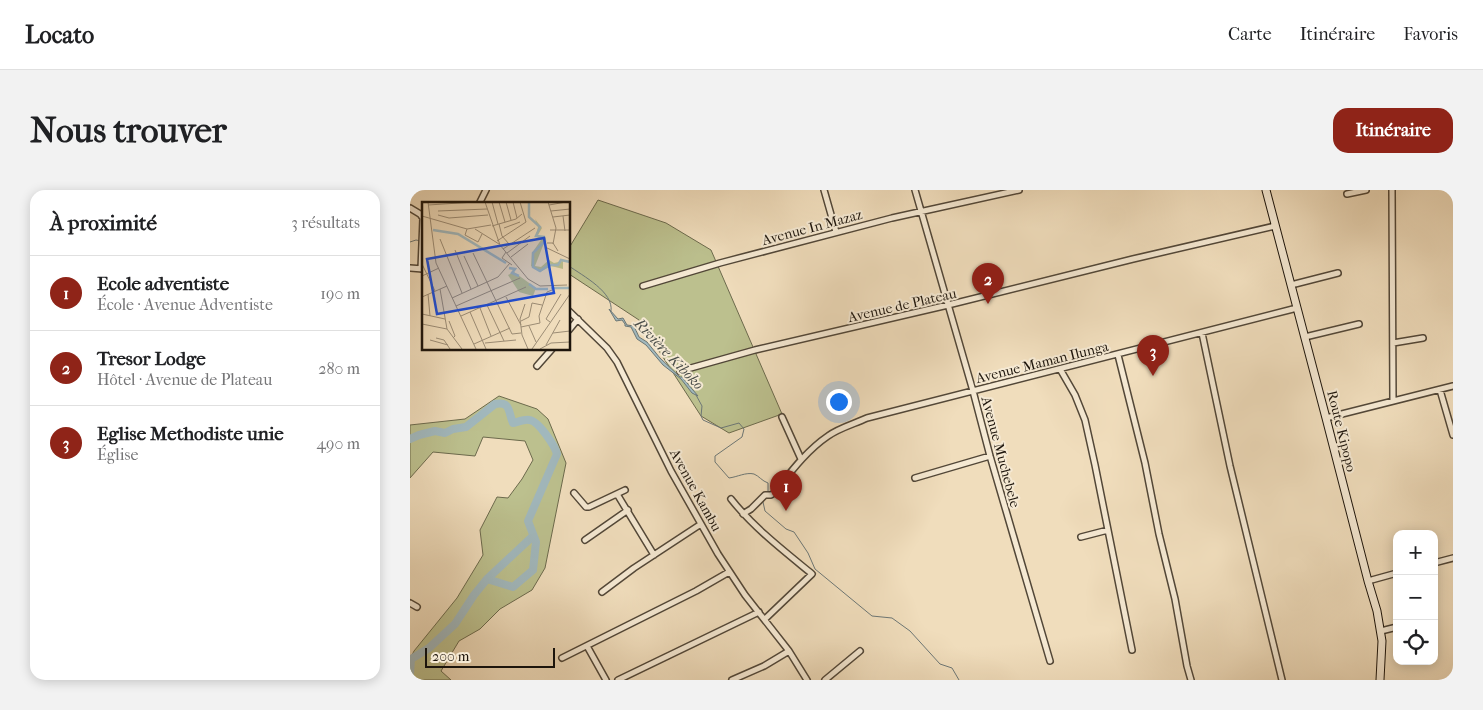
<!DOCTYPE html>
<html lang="fr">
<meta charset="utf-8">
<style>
:root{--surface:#fff;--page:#f2f2f2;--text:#202124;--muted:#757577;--line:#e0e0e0;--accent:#8f2418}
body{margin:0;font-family:"IM FELL French Canon",serif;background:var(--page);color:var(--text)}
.controls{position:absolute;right:15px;bottom:15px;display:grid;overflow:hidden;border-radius:10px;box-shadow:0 2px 12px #0003}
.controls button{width:45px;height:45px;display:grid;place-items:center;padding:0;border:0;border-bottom:1px solid var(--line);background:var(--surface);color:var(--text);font:25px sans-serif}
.scale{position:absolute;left:15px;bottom:12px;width:130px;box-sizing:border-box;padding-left:5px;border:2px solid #1d150c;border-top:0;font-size:14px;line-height:18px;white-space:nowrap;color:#1d150c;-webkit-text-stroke:4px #f5e9d3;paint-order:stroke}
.you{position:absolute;left:428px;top:211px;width:18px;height:18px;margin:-12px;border:4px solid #fff;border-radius:50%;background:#1a73e8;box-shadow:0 0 0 8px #1a73e833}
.badge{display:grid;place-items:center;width:32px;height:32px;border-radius:50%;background:var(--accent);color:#fff;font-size:16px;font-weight:700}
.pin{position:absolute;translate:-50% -41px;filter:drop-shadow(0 1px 2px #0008)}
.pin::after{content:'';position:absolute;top:26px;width:18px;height:15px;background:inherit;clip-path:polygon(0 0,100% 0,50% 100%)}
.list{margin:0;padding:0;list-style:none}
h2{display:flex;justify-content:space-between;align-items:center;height:65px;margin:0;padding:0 20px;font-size:21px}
h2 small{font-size:16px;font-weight:400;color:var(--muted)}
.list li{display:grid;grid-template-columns:32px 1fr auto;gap:15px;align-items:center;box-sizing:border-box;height:75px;padding:0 20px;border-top:1px solid var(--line)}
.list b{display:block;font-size:19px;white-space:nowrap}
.list p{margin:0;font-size:16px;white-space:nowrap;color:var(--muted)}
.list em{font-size:16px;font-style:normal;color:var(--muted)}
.icon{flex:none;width:28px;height:28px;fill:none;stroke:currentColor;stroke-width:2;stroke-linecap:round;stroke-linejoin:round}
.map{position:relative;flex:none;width:1043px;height:490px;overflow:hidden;border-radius:15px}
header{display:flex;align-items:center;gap:30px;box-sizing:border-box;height:70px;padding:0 25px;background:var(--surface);border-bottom:1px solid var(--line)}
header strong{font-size:24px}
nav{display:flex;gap:28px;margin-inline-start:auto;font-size:18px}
.intro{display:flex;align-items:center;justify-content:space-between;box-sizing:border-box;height:120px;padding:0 30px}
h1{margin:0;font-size:35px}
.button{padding:12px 22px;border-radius:15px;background:var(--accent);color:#fff;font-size:18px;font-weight:700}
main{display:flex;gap:30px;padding:0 30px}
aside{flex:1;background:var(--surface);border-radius:15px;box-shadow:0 2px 12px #0003}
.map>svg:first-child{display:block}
.green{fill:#bcc08e;stroke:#6c6a4d}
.water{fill:#a1b8bd;stroke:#6c7776}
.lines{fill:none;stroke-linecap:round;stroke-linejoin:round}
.stream{stroke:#6c7776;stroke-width:1}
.river{stroke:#a1b8bd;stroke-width:8}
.minor-casing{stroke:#524738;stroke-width:8}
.secondary-casing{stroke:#1d150c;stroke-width:9}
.minor{stroke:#f5e9d3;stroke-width:5}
.secondary{stroke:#f5e9d3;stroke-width:7}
.labels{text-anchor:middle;stroke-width:4;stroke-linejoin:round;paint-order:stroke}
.street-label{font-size:14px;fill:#1d150c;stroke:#f5e9d3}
.water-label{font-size:15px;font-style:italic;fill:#4b4e4a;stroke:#f5e9d3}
.inset-river{fill:none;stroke:#a1b8bd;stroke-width:2.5}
.inset-road{fill:none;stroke:#9c8d76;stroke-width:1}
.view{fill:#1d4ed8;fill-opacity:0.15;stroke:#1d4ed8;stroke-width:2.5}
.inset-edge{fill:none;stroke:#1d150c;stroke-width:2.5}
</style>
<header>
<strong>Locato</strong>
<nav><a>Carte</a><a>Itinéraire</a><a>Favoris</a></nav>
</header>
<div class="intro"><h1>Nous trouver</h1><a class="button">Itinéraire</a></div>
<main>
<aside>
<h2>À proximité<small>3 résultats</small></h2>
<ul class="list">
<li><span class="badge">1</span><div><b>Ecole adventiste</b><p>École · Avenue Adventiste</p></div><em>190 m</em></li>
<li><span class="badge">2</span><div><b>Tresor Lodge</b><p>Hôtel · Avenue de Plateau</p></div><em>280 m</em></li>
<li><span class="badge">3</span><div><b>Eglise Methodiste unie</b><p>Église</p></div><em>490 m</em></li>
</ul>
</aside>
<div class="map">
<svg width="1043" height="490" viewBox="0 0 1043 490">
<rect width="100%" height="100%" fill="#f0ddbc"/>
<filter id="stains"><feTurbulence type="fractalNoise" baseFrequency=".004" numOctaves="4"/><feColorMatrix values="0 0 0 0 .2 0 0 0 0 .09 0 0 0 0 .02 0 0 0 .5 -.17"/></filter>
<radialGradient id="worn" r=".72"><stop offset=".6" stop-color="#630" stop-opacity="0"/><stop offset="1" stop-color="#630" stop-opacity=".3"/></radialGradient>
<path class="green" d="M 188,10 L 256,33 L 301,60 L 372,224 L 319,243 L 291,226 L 229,130 L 159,84 L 159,58 Z
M 89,206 L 127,219 L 138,229 L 156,273 L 135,378 L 122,400 L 90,419 L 70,439 L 49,451 L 31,481 L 41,490 L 0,490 L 0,469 L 4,461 L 47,408 L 73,365 L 70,340 L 87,307 L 98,308 L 112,289 L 123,270 L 115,251 L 73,247 L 65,266 L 23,262 L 0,288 L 0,235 L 55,229 Z"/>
<path class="water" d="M 199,119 L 208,129 L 213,128 L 217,135 L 224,136 L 229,147 L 237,152 L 250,168 L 270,187 L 272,187 L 288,206 L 282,203 L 271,189 L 253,175 L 236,155 L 227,149 L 221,137 L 215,136 L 215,134 L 212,130 L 206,131 Z"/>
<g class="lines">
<path class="stream" d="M 0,52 L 6,50 L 11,51
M 159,76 C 173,86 204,102 201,121
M 286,205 L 292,216 L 291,226 L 293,230 L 311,238 L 329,233 L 334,239 L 332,247 L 305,266 L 305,272 L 319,288 C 327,287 336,282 344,284 C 349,286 352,291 358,293 L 358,304
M 356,307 L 353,312 L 355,321 L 376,339 L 384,342 L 398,363 L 405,379 L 462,426 L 482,428 L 500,441 L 530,474 L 542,478 L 549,490"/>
<path class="river" d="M 0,249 L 9,245 L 25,241 L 35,243 L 43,239 L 56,237 L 85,214 C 101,211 98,222 103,233 C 108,232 115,229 119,230 C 128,230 145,256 147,264 L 118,331 L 126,352 L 123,380 L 103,397 L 77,389 L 64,405 L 45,434 L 19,458 L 1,469 L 0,484
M 77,389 L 123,346"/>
<g class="minor-casing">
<path id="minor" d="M 414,0 L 426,42
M 505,0 L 563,201 L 580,266 L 640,471
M 982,0 L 983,211
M 937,4 L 956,0
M 69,14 L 76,0
M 0,18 L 10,24 L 13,28 L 11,79
M 0,78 L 13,79
M 881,95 L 928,83
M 233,96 L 310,73 L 482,28 L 609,0
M 159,121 L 197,158 L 207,172 L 261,281 L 308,364 L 335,405 L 379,461 L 397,490
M 159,140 L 168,129
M 792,143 L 820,276 L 872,490
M 895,147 L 949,134
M 983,153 L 1013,148
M 708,165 L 735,273 L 749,344 L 765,409 L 777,476 L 781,490
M 127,176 L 142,159
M 650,179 L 665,205 L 675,230 L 685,275 L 722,460
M 270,181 L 345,160 L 538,115 L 723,69 L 865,36
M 1030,200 L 1043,245
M 372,227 L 391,269
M 916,228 L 1043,196
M 505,288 L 580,266
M 164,303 L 176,317 L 179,317 L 215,300
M 207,304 L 244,365
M 321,309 C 344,338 374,361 402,384 L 355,429
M 333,324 L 341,319 L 355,305 L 361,305 L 364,303 C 380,283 396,261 418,246 C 429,238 444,234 457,228 L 887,118
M 671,347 L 698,340
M 175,350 L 218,320
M 1024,373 L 1043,368
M 958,391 L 987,383
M 192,402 L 224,378 L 291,334
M 0,413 L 7,417
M 971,441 L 987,437
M 177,456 L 196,490
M 152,468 L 286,401 L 319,382
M 208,490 L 349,422
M 322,490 L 354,476 L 379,461
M 415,490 L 450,461"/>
</g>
<g class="secondary-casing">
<path id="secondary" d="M 856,0 L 916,228 L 958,391 L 967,421 L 972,451 L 970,490"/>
</g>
<use href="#minor" class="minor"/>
<use href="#secondary" class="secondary"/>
</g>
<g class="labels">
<g class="street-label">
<text transform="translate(402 37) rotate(-15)" y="5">Avenue In Mazaz</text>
<text transform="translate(492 115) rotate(-13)" y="5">Avenue de Plateau</text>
<text transform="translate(632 172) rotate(-14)" y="5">Avenue Maman Ilunga</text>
<text transform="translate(932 241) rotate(76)" y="5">Route Kipopo</text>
<text transform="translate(591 262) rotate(75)" y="5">Avenue Muchebele</text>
<text transform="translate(286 300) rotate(61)" y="5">Avenue Kambu</text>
</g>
<g class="water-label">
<text transform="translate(259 164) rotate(46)" y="5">Rivière Kiboko</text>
</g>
</g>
<g transform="translate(12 12)">
<rect width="148" height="148" fill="#f0ddbc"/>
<path d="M 113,17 L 120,26 L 116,33 L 124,36 L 113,64 L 119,65 L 127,58 L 132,61 L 141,59 L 141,67 L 129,64 L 118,70 L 109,64 L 110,51 L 119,38 L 114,34 L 116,25 ZM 92,70 L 114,86 L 111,94 L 97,90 L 86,73 Z" fill="#bcc08e"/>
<path class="inset-river" d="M 107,0 L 107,15 L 118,25 L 114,34 L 122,35 L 123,39 L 111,51 L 111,65 L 118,69 L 127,63 L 136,63 L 139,58 L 148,60M 11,28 L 36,32 L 84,61M 87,66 L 93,67 L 90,71 L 97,74M 107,82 L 114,87 L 126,87M 129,86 L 148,86"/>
<path class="inset-road" d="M 6,0 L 14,61 L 54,147M 63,0 L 78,43 L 106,77 L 118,84 L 145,83M 70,0 L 76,22M 77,0 L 83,20M 84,0 L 89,18M 91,0 L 95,16M 98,0 L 104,20M 126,0 L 134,26 L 131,42M 6,3 L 53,0M 127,3 L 144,0M 16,9 L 65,7M 129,9 L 148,7M 16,13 L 27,16 L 66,13M 0,14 L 45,27 L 69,23M 141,14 L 143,29M 131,15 L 148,13M 77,22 L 80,34 L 87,42M 70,24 L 94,17 L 100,12M 82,26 L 98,20M 45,27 L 43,33 L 56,40 L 60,32M 53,27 L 77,42M 128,28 L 148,28M 18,37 L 40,91M 75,39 L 104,20M 125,41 L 131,41 L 136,49M 123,45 L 148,57M 81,47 L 113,26M 33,48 L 49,87M 84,50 L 80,56 L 90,63M 51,51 L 90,132 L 99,131M 85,51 L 108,34M 42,54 L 56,84M 89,55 L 106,42M 0,62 L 13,89M 0,74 L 17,66M 18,87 L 25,127 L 40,147M 6,92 L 8,114M 0,95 L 25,84M 84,95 L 99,123M 30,96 L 76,75 L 88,61M 103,102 L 98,117 L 100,133 L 106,147M 65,103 L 82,139M 34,104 L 98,76M 58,106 L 69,134M 48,110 L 64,147M 0,112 L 23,117M 39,114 L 104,85M 27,119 L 33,134 L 31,136M 99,119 L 107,115 L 110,101 L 120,103M 128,120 L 124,117 L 139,92M 0,122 L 25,127M 107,124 L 114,140M 99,125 L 118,121 L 117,114 L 125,90 L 130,88M 131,131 L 148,129M 14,136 L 22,138 L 28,147M 8,138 L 26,143M 63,141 L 94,138M 52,142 L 88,126M 124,143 L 138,118M 110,147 L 148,92M 118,147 L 129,141 L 148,140"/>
<path class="view" d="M 122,36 L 132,91 L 15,112 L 5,57 Z"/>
<rect width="148" height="148" class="inset-edge"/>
</g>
<rect width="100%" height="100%" filter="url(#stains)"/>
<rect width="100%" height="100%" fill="url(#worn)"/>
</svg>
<div class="controls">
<button>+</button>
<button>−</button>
<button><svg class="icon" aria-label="locate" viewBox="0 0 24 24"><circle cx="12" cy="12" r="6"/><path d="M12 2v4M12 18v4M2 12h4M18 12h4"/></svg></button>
</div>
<div class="scale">200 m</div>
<div class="you"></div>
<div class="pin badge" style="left:376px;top:321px">1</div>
<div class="pin badge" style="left:578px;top:114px">2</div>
<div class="pin badge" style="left:743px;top:186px">3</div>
</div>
</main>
